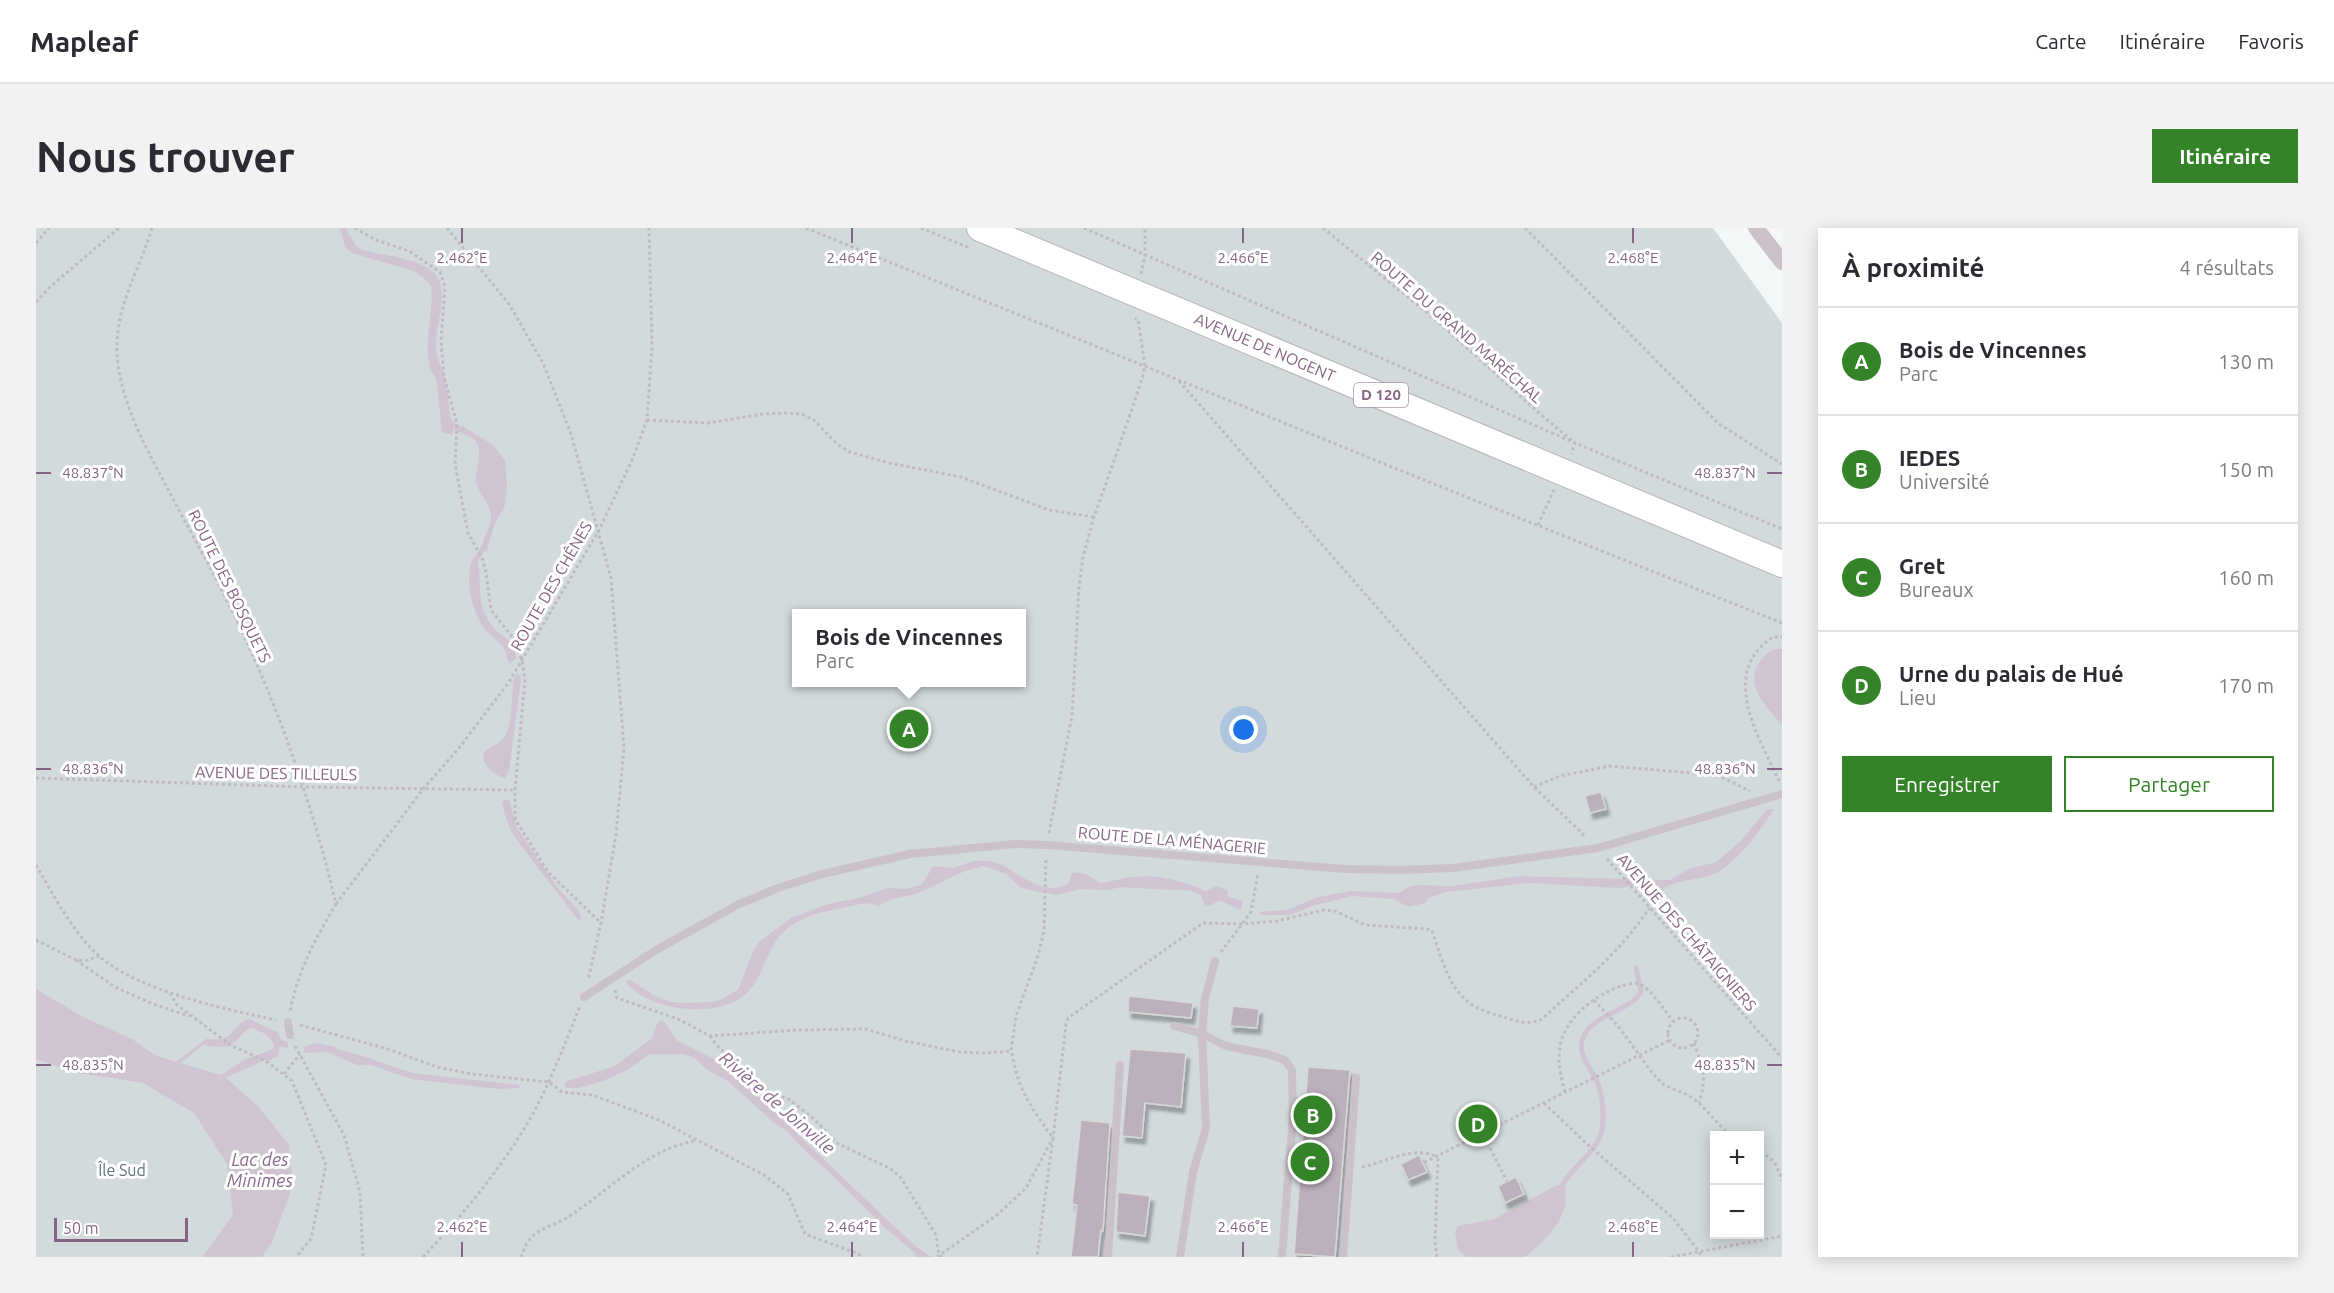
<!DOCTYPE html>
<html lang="fr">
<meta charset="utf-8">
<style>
:root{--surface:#fff;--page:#f2f2f3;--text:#2b2b33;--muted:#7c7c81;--line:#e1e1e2;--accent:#348328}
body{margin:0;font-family:Ubuntu,sans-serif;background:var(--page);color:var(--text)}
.controls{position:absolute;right:18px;bottom:18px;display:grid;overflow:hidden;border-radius:0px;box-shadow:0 3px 15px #0003}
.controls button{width:54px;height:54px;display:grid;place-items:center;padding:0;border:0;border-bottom:2px solid var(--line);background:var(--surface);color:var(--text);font:30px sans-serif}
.scale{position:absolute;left:18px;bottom:15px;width:134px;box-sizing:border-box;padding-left:6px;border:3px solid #876485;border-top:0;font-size:16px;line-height:21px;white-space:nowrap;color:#876485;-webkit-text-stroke:4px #fff;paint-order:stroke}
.you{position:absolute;left:1208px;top:502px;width:21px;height:21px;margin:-15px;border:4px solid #fff;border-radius:50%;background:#1a73e8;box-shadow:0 0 0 9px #1a73e833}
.badge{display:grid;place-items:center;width:39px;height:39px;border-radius:50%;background:var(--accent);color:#fff;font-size:20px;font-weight:700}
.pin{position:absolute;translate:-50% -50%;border:3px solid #fff;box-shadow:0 2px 6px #0006}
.popup{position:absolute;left:756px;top:381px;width:234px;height:78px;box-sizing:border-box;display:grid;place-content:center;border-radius:0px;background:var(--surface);filter:drop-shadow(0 2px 4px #0005);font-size:20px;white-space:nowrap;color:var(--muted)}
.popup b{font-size:22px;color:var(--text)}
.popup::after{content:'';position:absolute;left:50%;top:100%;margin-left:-12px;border:12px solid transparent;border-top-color:var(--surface)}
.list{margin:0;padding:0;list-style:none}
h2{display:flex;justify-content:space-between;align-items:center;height:78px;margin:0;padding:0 24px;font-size:26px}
h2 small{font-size:20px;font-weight:400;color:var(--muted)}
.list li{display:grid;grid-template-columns:39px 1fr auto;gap:18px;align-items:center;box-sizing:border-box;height:108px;padding:0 24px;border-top:2px solid var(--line)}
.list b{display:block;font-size:22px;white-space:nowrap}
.list p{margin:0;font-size:20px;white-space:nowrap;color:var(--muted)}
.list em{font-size:20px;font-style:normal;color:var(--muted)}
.actions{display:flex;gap:12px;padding:18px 24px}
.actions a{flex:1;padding:14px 0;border:2px solid var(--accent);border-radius:0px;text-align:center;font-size:21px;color:var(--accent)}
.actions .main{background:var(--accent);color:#fff}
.map{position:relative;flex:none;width:1746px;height:1029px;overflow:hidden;border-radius:0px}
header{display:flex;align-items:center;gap:36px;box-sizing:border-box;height:84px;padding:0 30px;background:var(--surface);border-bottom:2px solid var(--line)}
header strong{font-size:28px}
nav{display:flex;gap:33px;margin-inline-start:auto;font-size:21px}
.intro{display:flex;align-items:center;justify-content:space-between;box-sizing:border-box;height:144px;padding:0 36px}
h1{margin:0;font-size:42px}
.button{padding:15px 27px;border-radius:0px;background:var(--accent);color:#fff;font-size:21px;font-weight:700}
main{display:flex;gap:36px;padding:0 36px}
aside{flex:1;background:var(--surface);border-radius:0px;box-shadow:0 3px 15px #0003}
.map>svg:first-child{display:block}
.green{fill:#d2dadc;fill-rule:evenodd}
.water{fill:#d0c4d2;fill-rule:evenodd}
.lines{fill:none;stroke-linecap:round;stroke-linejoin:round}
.stream{stroke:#d0c4d2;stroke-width:5}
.building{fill:#bdb0bd;stroke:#d6d8d7;stroke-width:1.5;filter:url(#shadow)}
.primary-casing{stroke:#bcb2bc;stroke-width:28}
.path{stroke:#c0b9bf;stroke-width:3;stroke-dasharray:3 3;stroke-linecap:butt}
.lane{stroke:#cac1c9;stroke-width:8}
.street{stroke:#cac1c9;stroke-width:16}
.primary{stroke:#fff;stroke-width:26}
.ticks{fill:none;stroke:#876485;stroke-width:2}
.labels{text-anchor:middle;stroke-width:6;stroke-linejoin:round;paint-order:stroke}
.shield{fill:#fff;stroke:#ab92aa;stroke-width:1.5}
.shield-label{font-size:15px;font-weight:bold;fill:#876485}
.street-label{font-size:16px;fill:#876485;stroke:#fff}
.park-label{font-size:16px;fill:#63737d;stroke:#fff}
.water-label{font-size:18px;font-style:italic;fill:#8b6991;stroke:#fff}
.ticks-label{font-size:15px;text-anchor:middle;fill:#876485;stroke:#fff;stroke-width:6;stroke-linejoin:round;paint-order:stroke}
</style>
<header>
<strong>Mapleaf</strong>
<nav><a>Carte</a><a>Itinéraire</a><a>Favoris</a></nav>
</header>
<div class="intro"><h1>Nous trouver</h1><a class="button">Itinéraire</a></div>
<main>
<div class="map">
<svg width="1746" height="1029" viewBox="0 0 1746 1029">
<defs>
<filter id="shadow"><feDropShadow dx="3.5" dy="6" stdDeviation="1.5" flood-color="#0004"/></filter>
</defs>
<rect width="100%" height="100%" fill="#f3f7f6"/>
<path class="green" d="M 0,0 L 1677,0 L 1746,95 L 1746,1029 L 0,1029 ZM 760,386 L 986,386 L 986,454 L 760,454 ZM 1678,908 L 1724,908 L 1724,1006 L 1678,1006 Z"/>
<path class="water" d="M 304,0 L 310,0 L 320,18 L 327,22 C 348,28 380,29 397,44 C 415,61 400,93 400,115 C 400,131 405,136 409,150 C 413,163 412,178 415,191 L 419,195 L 416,207 L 406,204 L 400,150 L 394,141 L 391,120 L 396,69 L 395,58 L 388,50 L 377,43 L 316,25 L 309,19 Z
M 425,197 L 457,217 L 469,232 L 471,258 L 469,277 L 459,296 L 450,324 C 441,311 455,303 455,290 C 456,275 440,265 440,251 C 440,240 447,224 440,214 C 438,210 429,207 425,204 Z
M 439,327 C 446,335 442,367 447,381 C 449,386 452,393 456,398 C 466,411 477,408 480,430 L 474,436 C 470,431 471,424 467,419 C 462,412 453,407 447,399 C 435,381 427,346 439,327 Z
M 1746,421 L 1746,497 C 1731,479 1705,455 1726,431 C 1732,424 1737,420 1746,421 Z
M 482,445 L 485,451 L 473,543 L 469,550 C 458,547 446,538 447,526 C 453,518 464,517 469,508 C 477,495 475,466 478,450 Z
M 468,572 L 473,572 L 481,600 L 522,660 L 543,683 L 545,690 L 543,693 L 480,611 L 473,599 L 466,575 Z
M 1731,581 L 1738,581 C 1724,603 1697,642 1670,649 C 1652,653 1638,652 1622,664 L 1604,656 L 1583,660 L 1493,655 L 1410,664 L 1393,670 L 1389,675 L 1373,679 L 1357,671 L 1316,668 L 1276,678 L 1254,687 L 1224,687 L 1224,684 L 1251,682 L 1282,669 L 1315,663 L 1363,665 L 1373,659 L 1381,657 L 1416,658 L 1483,648 L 1634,652 L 1653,641 L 1680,634 L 1705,613 Z
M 937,633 C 944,633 954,632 961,635 C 985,644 1004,670 1032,656 L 1035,646 C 1046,641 1055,649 1064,655 C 1075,654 1085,650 1097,649 C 1125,646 1145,653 1170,663 L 1180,658 L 1191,662 L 1192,669 L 1207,673 L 1205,682 L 1185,673 C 1173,675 1170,686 1165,667 L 1141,658 L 1105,656 L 1070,662 L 1046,661 L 1019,667 L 985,660 L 970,646 L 948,638 L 929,643 L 880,666 L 856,671 L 842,678 L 832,675 L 824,676 C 796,683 774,683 751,701 C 730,718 729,746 712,764 C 685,792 613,784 590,754 L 593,751 L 619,768 L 631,773 L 643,775 L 680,774 L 702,762 L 717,724 L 723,714 L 755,690 L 792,676 L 823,670 L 851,660 L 869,661 L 882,658 L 887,655 L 897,638 L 918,640 Z
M 0,761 L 47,789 L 96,811 L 119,827 L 140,834 L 170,811 C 174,811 181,812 185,811 C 197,809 201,794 213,791 L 241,804 L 245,811 L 252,815 L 252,820 L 244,818 L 242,828 L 234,832 L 229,832 L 190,850 L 222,878 L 253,917 L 257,957 L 236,1014 L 226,1029 L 166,1029 L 197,987 L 191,936 L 158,885 L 107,855 L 42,845 L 0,831 ZM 215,800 C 225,803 234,807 238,817 L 237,821 L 208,832 L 185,847 L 145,835 L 167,817 C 176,818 187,821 196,816 C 203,812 206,803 215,800 Z
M 626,792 L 631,797 L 640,812 L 678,831 L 717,863 L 848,989 L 882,1020 L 895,1029 L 880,1029 L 879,1025 L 847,998 L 793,944 L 766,920 L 752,904 L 737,894 L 692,853 L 673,843 L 657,829 L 647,826 L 614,826 L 589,843 L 567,853 L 543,860 L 529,860 L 529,854 L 579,838 L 616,810 L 621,796 Z
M 280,815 L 297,818 L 323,833 L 337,832 L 377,845 L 483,857 L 484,860 L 463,861 L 375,851 L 335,837 L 321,837 L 291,824 L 269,825 L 267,819 Z
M 1521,957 L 1526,958 L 1529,961 C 1534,991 1509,1012 1489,1029 L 1430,1029 L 1422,1022 L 1419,1004 L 1422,998 L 1458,991 Z"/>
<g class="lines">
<path class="stream" d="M 413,195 L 431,205
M 438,335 L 450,315
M 1090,657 L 1150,660
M 306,825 L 338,834
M 1526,958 C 1536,938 1561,925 1566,902 C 1568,889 1567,868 1562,856 C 1557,843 1542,828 1546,813 C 1553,786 1593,785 1605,764 L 1600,740"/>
</g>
<path class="building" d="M 1565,564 L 1570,581 L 1554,585 L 1549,568 Z
M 1093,768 L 1157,775 L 1155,790 L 1092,784 Z
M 1197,778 L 1223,781 L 1221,800 L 1194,798 Z
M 1094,821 L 1150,825 L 1145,879 L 1109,875 L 1106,910 L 1086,908 Z
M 1272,839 L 1314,842 L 1299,1029 L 1258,1026 Z
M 1045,892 L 1074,895 L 1067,1003 L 1065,1002 L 1062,1029 L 1035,1029 L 1041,977 L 1036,976 Z
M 1383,927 L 1391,944 L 1372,952 L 1365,936 Z
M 1480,949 L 1488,966 L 1469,975 L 1462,958 Z
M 1082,964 L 1114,968 L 1109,1008 L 1080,1004 Z"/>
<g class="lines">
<g class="primary-casing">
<path id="primary" d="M 944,0 L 1746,336"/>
</g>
<path class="path" d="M 116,0 C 103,44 79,77 81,126 C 84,176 113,225 136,269 C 158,310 181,351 201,393 C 244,483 277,579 300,676 C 280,710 261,744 254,784
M 319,0 L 340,12 L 373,23 L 404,44 L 409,59 L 405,113 L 408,149 L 421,196 L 419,236 L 432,305 L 446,330 L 450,344 L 455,382 L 477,410 L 486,432 L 489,451 L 479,562 L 479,591 L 512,644 L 565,695
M 411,0 L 473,76 L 507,135 L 535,206 L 575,350 L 588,520 L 580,607 L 565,695 L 552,752
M 770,0 L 1383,250 L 1746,395
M 885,0 L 934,20
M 1048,0 L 1539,215 L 1746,301
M 1287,0 L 1400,92 L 1504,186 L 1539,215 L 1535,226
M 1489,0 L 1683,196 L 1746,236
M 0,15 L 13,0
M 1105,46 L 1109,27 L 1109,0
M 0,74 L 14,59 L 83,0
M 1143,153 L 1498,559 L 1550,609
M 611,192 L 672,195 L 727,186 L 749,185 L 766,186 L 778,192 L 802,217 L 814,224 L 853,235 L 925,249 L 1013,282 L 1058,289
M 1502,297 L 1518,262
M 0,550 L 269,559 L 479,562
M 1743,553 C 1723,509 1682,445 1737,409 L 1746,409
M 1498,559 L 1524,548 L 1574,538 L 1681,547 L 1714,563
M 1013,605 L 1036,488 L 1043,359 L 1047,329 L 1058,289 L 1084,216 L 1106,151 L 1109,137 L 1102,92 L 1099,90
M 1571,631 L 1746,830
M 0,637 C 18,668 36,703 63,728 C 102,763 189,781 240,792
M 300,676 L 388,560 L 423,520 L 473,454 L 563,302 L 597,230 L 611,192 L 616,119 L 613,0
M 0,712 L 40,732 L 49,733 L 63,728
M 1185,724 L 1215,684 L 1222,645
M 40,732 L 79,759 L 117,776 L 153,788
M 579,762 L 581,770 L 642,791 L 674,808 L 761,802 L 829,801 L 870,813 L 923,824 L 950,825 L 975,823 L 980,788 L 1002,728 L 1008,703 L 1010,629
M 134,765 L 141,777 L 196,818 L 230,833 L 256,853 L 290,937 L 275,1011 L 260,1029
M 1558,772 L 1582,798 L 1617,846 L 1628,857 L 1652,867 L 1663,875 L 1694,908
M1632 805a15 15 0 1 1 30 0a15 15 0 1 1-30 0Z
M 264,797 L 352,821 L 401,839 L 435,846 L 513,854 L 526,864 L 556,867 L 623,892 L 728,947 L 752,966 L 769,1006 L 823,1026 L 824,1029
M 674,808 L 679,815 L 721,859 L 754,872 L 778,891 L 801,915 L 855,941 L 865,950 L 900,1007 L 903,1026 L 906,1029
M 1658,815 C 1667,840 1671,849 1663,875
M 259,818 L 308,907 L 324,964 L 327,1029
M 976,825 C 982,863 996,880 1017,910 L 1001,1029
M 248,846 L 264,826
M 1529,864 C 1525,849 1521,834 1524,818 C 1529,790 1559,767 1585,758 C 1590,757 1598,754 1603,756 C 1614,759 1630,784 1637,794
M 1508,875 L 1552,917 L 1637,990 L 1667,1029
M 1454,920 L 1471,953
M 1724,925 C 1738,929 1742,940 1746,953
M 1383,937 L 1634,812
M 1326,939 C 1350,934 1378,917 1402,929
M 387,1029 C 426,988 462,944 491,896 C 513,859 528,818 544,778
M 485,1029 C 487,1024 489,1017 493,1012 C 502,1000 520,997 532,989 C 574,962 608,923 658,913
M 901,1029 L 961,987 L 990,960 L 1017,910 L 1030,796 L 1032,790 L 1167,695 L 1206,696 L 1241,693 L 1288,682 L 1299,683 L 1329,697 L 1392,701 L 1396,703 C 1405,728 1412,760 1435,776 C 1445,783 1459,786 1470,790 C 1483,794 1494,797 1506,791 C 1544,756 1586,723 1613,680
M 1401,1029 L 1399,1015 L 1402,929
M 1635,1029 L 1746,1008"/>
<path class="lane" d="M 548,769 L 620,722 L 701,677 L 742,660 L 786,646 L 874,626 L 979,616 L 1011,617 L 1310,641 L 1364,642 L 1417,640 L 1562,620 L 1746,566
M 252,794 L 254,807
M 1138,798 L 1166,806 L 1190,818 L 1231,826 L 1249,832 L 1256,842 L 1257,888 L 1246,1029
M 1072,1029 L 1084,837
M 1144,1029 L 1157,944 L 1170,900 L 1166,806 L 1169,771 L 1179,733
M 1307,1029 L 1320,850"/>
<path class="street" d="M 1720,0 L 1746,34"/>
<use href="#primary" class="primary"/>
</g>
<path class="ticks" d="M 426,0 L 426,15M 816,0 L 816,15M 1207,0 L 1207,15M 1597,0 L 1597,15M 0,245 L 15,245M 1731,245 L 1746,245M 0,541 L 15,541M 1731,541 L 1746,541M 0,837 L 15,837M 1731,837 L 1746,837M 426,1014 L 426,1029M 816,1014 L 816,1029M 1207,1014 L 1207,1029M 1597,1014 L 1597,1029"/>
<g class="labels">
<rect class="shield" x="1318" y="155" width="54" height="24" rx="4.5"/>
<g class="shield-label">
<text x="1345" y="172">D 120</text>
</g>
<g class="street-label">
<text transform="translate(1421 99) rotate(41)" y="6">ROUTE DU GRAND MARÉCHAL</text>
<text transform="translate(1229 119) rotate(23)" y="6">AVENUE DE NOGENT</text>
<text transform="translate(194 358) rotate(64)" y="6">ROUTE DES BOSQUETS</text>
<text transform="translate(515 358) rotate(-60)" y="6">ROUTE DES CHÊNES</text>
<text transform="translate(240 545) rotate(1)" y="6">AVENUE DES TILLEULS</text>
<text transform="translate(1136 612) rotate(5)" y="6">ROUTE DE LA MÉNAGERIE</text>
<text transform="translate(1651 704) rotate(49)" y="6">AVENUE DES CHÂTAIGNIERS</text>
</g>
<g class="park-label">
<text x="86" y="948">Île Sud</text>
</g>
<g class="water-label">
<text transform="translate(741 875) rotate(41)" y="6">Rivière de Joinville</text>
<text x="224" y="938">Lac des<tspan x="224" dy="21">Minimes</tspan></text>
</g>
</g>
<g class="ticks-label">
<text x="426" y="35">2.462°E</text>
<text x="816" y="35">2.464°E</text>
<text x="1207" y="35">2.466°E</text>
<text x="1597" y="35">2.468°E</text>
<text x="57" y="250">48.837°N</text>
<text x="1689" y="250">48.837°N</text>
<text x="57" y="546">48.836°N</text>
<text x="1689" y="546">48.836°N</text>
<text x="57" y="842">48.835°N</text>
<text x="1689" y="842">48.835°N</text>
<text x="426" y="1004">2.462°E</text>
<text x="816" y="1004">2.464°E</text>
<text x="1207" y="1004">2.466°E</text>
<text x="1597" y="1004">2.468°E</text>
</g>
</svg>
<div class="controls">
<button>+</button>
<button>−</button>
</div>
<div class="scale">50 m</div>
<div class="you"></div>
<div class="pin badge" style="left:873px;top:501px">A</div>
<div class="popup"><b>Bois de Vincennes</b>Parc</div>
<div class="pin badge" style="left:1277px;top:887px">B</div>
<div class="pin badge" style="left:1274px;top:934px">C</div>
<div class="pin badge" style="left:1442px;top:896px">D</div>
</div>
<aside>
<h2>À proximité<small>4 résultats</small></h2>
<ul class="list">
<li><span class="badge">A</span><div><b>Bois de Vincennes</b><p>Parc</p></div><em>130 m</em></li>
<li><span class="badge">B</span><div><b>IEDES</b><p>Université</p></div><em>150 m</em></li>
<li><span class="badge">C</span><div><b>Gret</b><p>Bureaux</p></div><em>160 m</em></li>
<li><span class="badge">D</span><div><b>Urne du palais de Hué</b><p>Lieu</p></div><em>170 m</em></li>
</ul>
<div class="actions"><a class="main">Enregistrer</a><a>Partager</a></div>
</aside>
</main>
